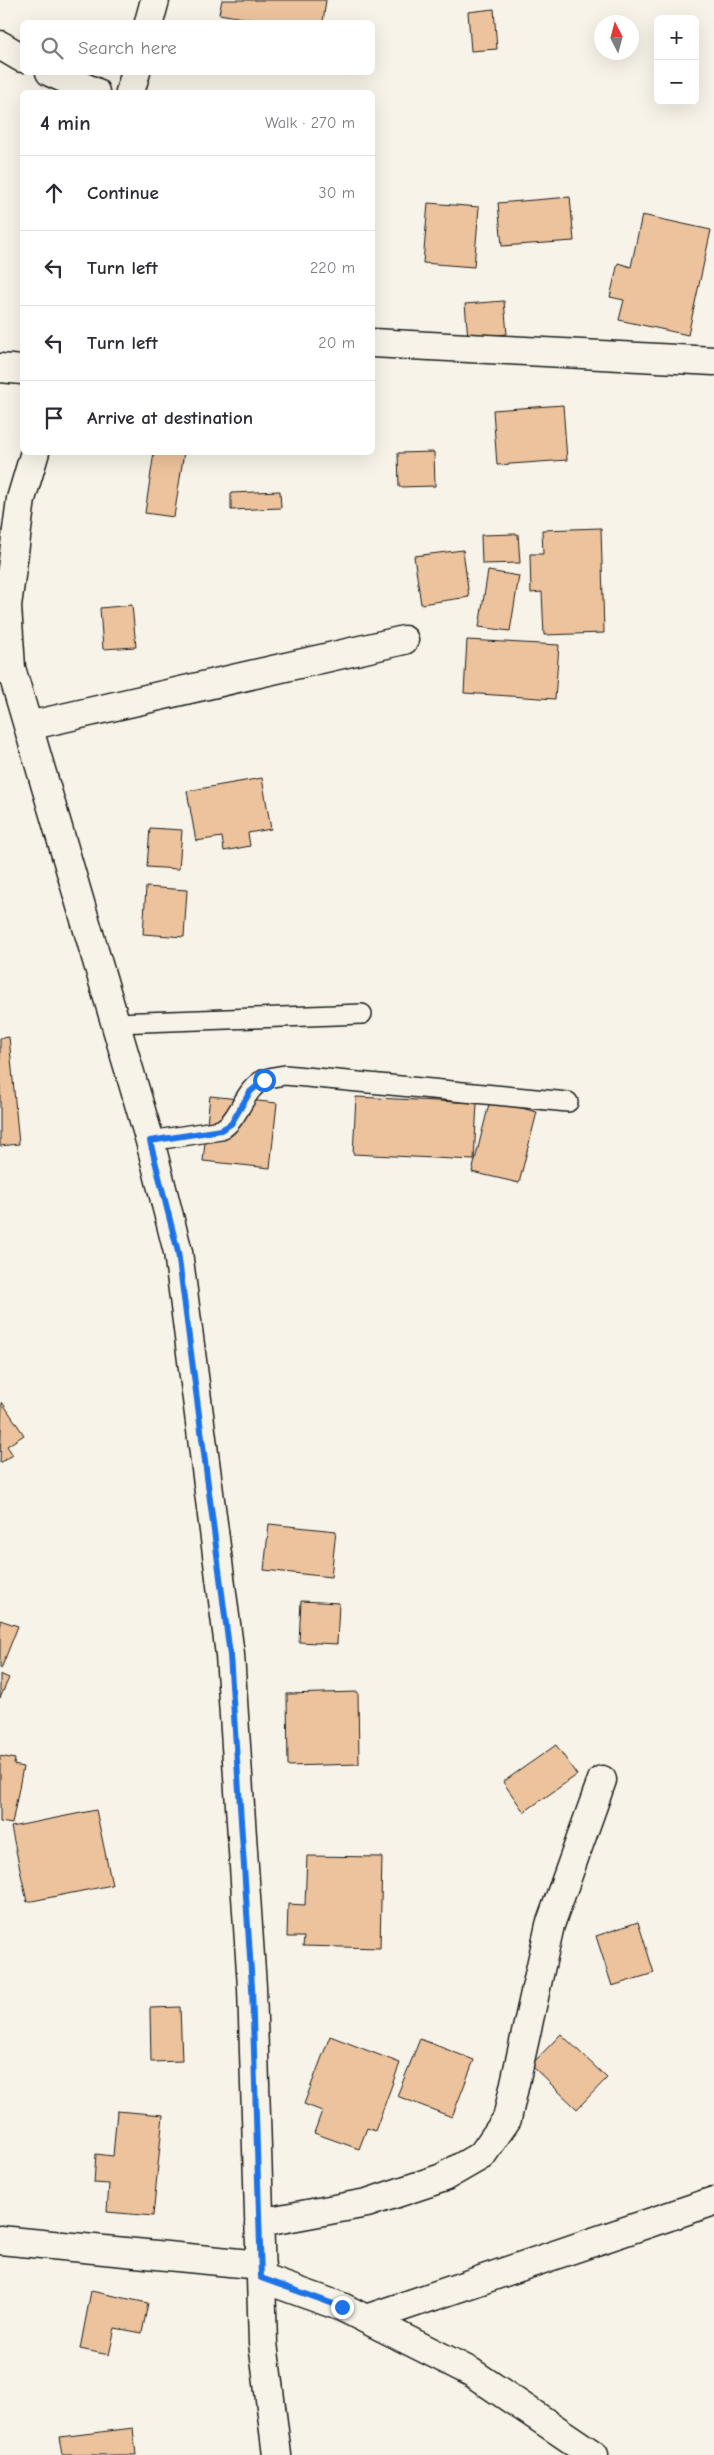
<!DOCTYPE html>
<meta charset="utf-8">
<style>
:root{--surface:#fff;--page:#f2f2f3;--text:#2b2b33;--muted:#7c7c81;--line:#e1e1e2}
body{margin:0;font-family:"Comic Neue",sans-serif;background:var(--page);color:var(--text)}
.controls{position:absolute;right:15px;top:15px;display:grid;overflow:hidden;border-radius:8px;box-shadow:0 5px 20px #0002}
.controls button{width:45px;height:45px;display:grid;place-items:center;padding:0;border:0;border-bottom:1px solid var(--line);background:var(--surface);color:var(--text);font:25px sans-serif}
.compass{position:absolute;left:594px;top:15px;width:45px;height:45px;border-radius:50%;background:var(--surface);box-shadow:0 5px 20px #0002;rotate:354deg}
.stop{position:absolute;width:15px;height:15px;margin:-11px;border:4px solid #1a73e8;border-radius:50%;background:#fff}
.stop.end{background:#1a73e8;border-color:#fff;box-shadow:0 1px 5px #0008}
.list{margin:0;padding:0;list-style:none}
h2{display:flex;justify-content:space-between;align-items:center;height:65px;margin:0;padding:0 20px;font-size:21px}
h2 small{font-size:16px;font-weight:400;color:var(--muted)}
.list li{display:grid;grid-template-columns:32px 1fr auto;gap:15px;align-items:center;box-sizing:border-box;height:75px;padding:0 20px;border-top:1px solid var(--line)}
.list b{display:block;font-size:19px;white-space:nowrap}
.list em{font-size:16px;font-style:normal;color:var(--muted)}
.icon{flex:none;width:28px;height:28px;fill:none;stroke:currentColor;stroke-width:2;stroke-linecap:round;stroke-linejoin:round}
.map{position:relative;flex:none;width:714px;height:2455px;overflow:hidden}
.search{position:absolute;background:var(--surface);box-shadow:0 5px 20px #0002;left:20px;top:20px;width:355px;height:55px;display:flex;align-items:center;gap:12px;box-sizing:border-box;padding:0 18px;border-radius:8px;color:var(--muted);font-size:19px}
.panel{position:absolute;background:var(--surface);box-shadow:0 5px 20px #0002;left:20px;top:90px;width:355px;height:365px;border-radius:8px}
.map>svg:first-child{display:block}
.building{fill:#ecc39c;stroke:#1c1c1c}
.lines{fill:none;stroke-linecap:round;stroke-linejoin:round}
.service-casing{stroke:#1c1c1c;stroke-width:22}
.minor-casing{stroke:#1c1c1c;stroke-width:31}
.service{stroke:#f7f3e8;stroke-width:19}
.minor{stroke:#f7f3e8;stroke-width:28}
.route{stroke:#1a73e8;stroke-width:6}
</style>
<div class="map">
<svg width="714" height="2455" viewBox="0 0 714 2455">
<rect width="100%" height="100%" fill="#f7f3e8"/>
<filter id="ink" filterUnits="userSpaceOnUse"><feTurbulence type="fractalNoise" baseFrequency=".02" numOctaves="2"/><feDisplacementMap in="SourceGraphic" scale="10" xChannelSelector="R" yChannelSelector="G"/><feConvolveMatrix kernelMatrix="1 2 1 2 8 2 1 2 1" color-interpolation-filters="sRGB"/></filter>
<g filter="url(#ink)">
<path class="building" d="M 222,0 L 326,0 L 323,22 L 267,22 L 219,14 Z
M 494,9 L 497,49 L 471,51 L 468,12 Z
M 570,197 L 574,241 L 502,246 L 498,203 Z
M 428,203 L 479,207 L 474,267 L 423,263 Z
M 642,215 L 711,230 L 688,335 L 619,320 L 624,300 L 610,297 L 618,263 L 631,267 Z
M 504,301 L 507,334 L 468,338 L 465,304 Z
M 563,405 L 567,460 L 497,465 L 493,410 Z
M 154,452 L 184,452 L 174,517 L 145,513 Z
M 434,452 L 435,486 L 399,487 L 398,453 Z
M 280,491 L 281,508 L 231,510 L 231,493 Z
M 601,528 L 604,633 L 544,635 L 542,592 L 531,593 L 530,554 L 543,554 L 542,530 Z
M 518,534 L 520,563 L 482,564 L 481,535 Z
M 463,550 L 469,597 L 421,604 L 414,556 Z
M 488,571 L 519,576 L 510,631 L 479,627 Z
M 132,605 L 136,647 L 103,649 L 100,608 Z
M 467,640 L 559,645 L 555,699 L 464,693 Z
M 262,778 L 271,829 L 248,833 L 250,846 L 224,851 L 222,837 L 196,841 L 187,791 Z
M 150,828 L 182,830 L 179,869 L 147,867 Z
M 146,887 L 187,890 L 184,937 L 143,934 Z
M 9,1037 L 19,1144 L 0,1146 L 0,1038 Z
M 210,1096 L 277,1103 L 270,1168 L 203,1161 Z
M 356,1097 L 477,1103 L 474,1160 L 353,1154 Z
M 490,1100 L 537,1112 L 519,1183 L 472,1172 Z
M 2,1402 L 24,1435 L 7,1446 L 13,1455 L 0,1463 Z
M 269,1524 L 336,1531 L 331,1577 L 264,1570 Z
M 301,1601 L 339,1603 L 337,1644 L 299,1642 Z
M 0,1620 L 18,1626 L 1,1669 L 0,1668 Z
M 0,1674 L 9,1678 L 0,1698 Z
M 358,1692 L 359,1764 L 288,1766 L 287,1694 Z
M 556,1745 L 577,1775 L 524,1812 L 503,1782 Z
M 0,1756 L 15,1759 L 14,1765 L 23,1767 L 12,1824 L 0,1822 Z
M 96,1810 L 112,1885 L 27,1902 L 11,1827 Z
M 307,1856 L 382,1857 L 380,1948 L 303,1946 L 304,1937 L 287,1937 L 288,1904 L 305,1905 Z
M 638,1922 L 654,1973 L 612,1986 L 596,1936 Z
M 180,2007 L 182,2061 L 151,2062 L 150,2008 Z
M 561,2034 L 607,2078 L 577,2109 L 531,2065 Z
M 330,2036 L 400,2063 L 375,2131 L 367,2128 L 359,2149 L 314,2133 L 322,2111 L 304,2104 Z
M 420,2039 L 474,2060 L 452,2117 L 397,2096 Z
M 117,2111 L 163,2115 L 153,2216 L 107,2212 L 109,2184 L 94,2183 L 96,2154 L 113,2156 Z
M 91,2291 L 148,2303 L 142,2333 L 115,2328 L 109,2355 L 80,2349 Z
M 133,2428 L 136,2455 L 63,2455 L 60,2437 Z"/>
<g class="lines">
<g class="service-casing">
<path id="service" d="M 115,1023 L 362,1014
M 150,1141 L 221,1130 C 241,1118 243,1089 265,1079 C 271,1077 279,1076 285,1075 L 568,1102"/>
</g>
<g class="minor-casing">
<path id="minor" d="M 149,22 L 155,0
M 0,45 L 22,58
M 50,72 L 95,92
M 130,92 L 136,72
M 372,343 L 714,361
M 0,368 L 22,370
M 35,452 L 21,499 L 7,606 L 11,668 L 150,1141 L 178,1252 L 230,1655 L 252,1987 L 263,2343 L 277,2455
M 28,726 L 404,640
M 259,2223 L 367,2203 L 442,2178 L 482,2155 L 507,2119 L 550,1925 L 602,1780
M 0,2240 L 261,2265
M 261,2278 L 342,2307 L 471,2372 L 594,2455
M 366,2319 L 714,2201"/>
</g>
<use href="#service" class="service"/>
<use href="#minor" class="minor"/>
</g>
</g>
<g class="lines" filter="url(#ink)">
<path class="route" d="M 264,1080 L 250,1092 L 231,1124 L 221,1130 L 150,1141 L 178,1252 L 230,1655 L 252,1987 L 261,2278 L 342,2307"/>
</g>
</svg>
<div class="controls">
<button>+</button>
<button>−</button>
</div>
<svg class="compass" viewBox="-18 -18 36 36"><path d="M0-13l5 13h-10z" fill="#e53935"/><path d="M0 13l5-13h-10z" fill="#7c7c81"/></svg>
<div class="stop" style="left:264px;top:1080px"></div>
<div class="stop end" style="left:342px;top:2307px"></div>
<div class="search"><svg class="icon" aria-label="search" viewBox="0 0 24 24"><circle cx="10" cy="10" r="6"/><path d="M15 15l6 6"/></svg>Search here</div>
<section class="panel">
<h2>4 min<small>Walk · 270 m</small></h2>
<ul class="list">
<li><svg class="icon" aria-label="ahead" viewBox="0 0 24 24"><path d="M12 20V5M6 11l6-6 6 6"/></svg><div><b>Continue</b></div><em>30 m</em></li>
<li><svg class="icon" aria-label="left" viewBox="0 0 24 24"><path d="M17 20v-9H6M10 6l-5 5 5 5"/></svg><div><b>Turn left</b></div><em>220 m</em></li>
<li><svg class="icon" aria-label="left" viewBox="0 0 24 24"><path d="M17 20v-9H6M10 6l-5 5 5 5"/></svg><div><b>Turn left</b></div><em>20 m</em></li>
<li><svg class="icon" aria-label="arrive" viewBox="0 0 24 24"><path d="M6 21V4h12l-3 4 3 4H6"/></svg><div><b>Arrive at destination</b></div></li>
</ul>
</section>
</div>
